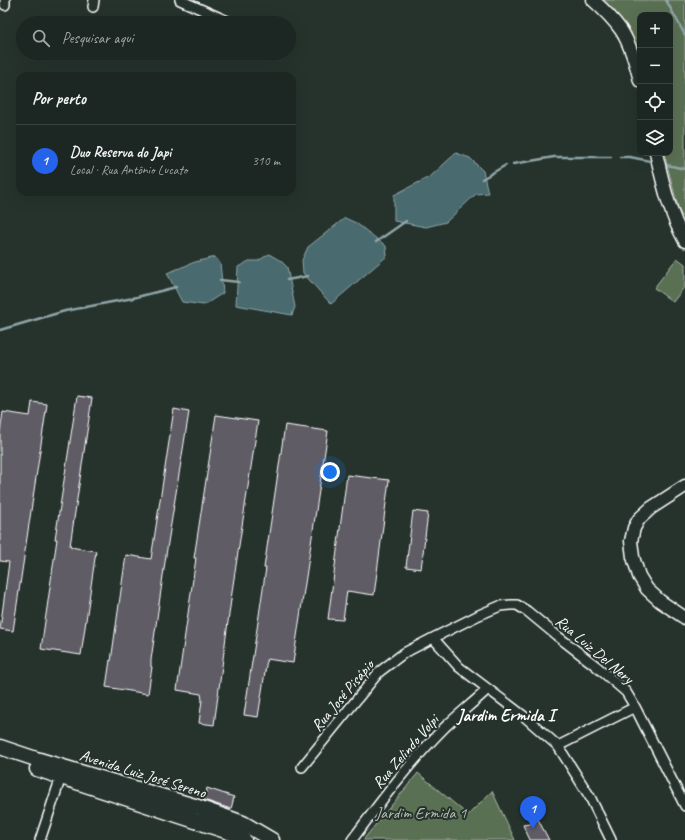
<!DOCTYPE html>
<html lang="pt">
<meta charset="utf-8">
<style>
:root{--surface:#1c2622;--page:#29322f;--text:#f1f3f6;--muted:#a0a5a5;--line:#3a4340;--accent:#2563eb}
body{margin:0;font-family:Caveat,sans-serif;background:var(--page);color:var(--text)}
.controls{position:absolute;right:12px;top:12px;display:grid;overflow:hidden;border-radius:8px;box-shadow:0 4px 16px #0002}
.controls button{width:36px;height:36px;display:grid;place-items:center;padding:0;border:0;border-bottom:1px solid var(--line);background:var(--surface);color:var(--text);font:20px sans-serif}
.you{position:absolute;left:330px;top:472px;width:14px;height:14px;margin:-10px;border:3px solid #fff;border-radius:50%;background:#1a73e8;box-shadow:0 0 0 6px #1a73e833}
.badge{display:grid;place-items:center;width:26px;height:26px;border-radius:50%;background:var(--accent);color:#fff;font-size:13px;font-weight:700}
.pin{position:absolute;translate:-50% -33px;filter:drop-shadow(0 1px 2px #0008)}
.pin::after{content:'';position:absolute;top:21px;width:14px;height:12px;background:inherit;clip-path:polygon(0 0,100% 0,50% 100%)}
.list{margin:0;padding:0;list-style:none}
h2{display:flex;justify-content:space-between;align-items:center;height:52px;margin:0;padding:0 16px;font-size:17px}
h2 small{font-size:13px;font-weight:400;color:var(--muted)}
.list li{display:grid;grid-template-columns:26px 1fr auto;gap:12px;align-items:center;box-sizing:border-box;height:72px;padding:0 16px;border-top:1px solid var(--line)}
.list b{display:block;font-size:15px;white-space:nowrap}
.list p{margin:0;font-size:13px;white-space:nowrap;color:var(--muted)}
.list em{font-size:13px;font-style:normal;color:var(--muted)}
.icon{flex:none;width:22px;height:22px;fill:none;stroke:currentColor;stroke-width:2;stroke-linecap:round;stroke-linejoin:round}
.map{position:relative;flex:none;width:685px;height:840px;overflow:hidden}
.search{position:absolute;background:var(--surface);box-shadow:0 4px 16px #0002;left:16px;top:16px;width:280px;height:44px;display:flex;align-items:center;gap:10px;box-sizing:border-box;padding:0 14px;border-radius:22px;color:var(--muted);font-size:15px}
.panel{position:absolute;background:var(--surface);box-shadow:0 4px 16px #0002;left:16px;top:72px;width:280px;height:124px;border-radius:12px}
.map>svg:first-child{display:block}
.green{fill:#5a6f53;stroke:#acb7a9}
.water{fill:#486a6e;stroke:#91a6a8}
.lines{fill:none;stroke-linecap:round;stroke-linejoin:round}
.stream{stroke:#91a6a8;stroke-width:2.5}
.building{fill:#605c66;stroke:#fff}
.street-casing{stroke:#fff;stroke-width:12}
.secondary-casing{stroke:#fff;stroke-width:15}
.primary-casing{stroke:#fff;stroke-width:17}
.street{stroke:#26332d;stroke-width:9}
.secondary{stroke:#26332d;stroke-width:12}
.primary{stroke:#26332d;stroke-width:14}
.labels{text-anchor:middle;stroke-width:4;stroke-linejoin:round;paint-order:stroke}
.street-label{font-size:16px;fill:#fff;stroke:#26332d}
.park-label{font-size:16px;fill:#b5beb2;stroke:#26332d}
.neighbourhood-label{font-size:17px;font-weight:bold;fill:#fff;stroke:#26332d}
</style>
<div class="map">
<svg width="685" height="840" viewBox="0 0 685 840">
<rect width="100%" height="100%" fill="#26332d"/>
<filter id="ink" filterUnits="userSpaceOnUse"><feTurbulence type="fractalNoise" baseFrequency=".025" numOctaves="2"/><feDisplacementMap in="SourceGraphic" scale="8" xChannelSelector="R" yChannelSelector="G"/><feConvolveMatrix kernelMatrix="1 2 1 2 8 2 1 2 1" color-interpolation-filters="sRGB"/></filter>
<g filter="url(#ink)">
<path class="green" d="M 603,0 L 685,0 L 685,220 L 679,211 L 664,153 L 670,153 L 670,15 L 640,15 L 640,60 L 631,32 L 609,6 Z
M 677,258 L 685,264 L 685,286 L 673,302 L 654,288 Z
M 418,773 L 468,815 L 492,791 L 515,840 L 363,840 Z"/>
<path class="water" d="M 456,153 L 470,158 L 483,171 L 488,193 L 476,194 L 446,222 L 426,227 L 394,221 L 394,195 L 431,176 Z
M 345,218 L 356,223 L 386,246 L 387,256 L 331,304 L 303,273 L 302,260 L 308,247 Z
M 269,254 L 281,261 L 287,267 L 295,307 L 292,315 L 236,305 L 238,267 L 249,261 L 258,261 Z
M 215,257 L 220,263 L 223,293 L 204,305 L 182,302 L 167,273 L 195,262 Z"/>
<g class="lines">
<path class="stream" d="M 666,0 L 685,35
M 620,157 L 630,157 L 650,161
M 513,164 L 554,157 L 611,157
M 667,165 L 685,169
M 482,179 L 506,165
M 376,242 L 406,221
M 220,280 L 239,282
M 287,280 L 308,276
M 0,330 L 65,311 L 133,298 L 176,287"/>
</g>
<path class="building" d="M 77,396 L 92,398 L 70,546 L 76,548 L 96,551 L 81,655 L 41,649 L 57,539 L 55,539 Z
M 32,402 L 47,404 L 13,631 L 0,629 L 9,562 L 0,561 L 0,433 L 3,412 L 30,416 Z
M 174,409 L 189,412 L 166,555 L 151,660 L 151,667 L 152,667 L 148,694 L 106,687 L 110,660 L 111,661 L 126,555 L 151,559 Z
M 216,415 L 258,421 L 233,585 L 214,725 L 199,723 L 202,700 L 201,694 L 177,690 L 196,558 L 194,558 Z
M 285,425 L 328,431 L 293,663 L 267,659 L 258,717 L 244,715 L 258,622 L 266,568 L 264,568 Z
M 347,475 L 389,480 L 374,595 L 347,591 L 343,620 L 328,619 Z
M 413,511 L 428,513 L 421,569 L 406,567 Z
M 207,788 L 234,797 L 231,809 L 204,800 Z
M 538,819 L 542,827 L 549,840 L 530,840 L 523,825 L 530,824 Z"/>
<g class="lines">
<g class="street-casing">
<path id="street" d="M 180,0 L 232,23
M 5,5 L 5,0
M 93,7 L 94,0
M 433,638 L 459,667 L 525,717 L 558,746 L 590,797 L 611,840
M 558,746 L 635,707
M 302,767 L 379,672 L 404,653 L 433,638 L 479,615 L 500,606 L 511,605 L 517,605 L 527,611 L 556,635 L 596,666 L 626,692 L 635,707 L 685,806
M 40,840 L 61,777
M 352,840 C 381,801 410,762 445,727 C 459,714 474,702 488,689"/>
</g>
<g class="secondary-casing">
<path id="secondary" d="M 593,0 C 603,9 613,19 621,30 C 630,44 636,64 640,81
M 656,153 C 663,183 669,213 685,241
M 685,486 L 651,508 L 639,519 L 634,528 L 631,541 L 633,557 L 639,576 L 647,589 L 660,601 L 685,618"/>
</g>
<g class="primary-casing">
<path id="primary" d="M 0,747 L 36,759 L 198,807 L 243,823 L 272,840
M 37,769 L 238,835 L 244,840"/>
</g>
<use href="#street" class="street"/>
<use href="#secondary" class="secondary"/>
<use href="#primary" class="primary"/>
</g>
</g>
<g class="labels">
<g class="street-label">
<text transform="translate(595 649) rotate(40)" y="6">Rua Luiz Del Nery</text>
<text transform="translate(342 695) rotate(-50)" y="6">Rua José Pisápio</text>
<text transform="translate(405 751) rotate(-49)" y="6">Rua Zelindo Volpi</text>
<text transform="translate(143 773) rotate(17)" y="6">Avenida Luiz José Sereno</text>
</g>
<g class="park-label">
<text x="421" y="818">Jardim Ermida 1</text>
</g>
<g class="neighbourhood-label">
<text x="506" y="721">Jardim Ermida I</text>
</g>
</g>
</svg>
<div class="controls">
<button>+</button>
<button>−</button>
<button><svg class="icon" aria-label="locate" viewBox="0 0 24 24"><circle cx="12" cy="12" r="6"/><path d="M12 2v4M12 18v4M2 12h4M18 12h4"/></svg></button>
<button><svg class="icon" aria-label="layers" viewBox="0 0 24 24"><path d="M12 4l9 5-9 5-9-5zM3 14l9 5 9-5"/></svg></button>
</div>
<div class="you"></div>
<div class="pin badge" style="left:533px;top:829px">1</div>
<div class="search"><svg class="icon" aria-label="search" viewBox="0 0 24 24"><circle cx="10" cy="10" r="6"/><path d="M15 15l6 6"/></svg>Pesquisar aqui</div>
<section class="panel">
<h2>Por perto<small></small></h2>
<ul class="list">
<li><span class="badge">1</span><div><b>Duo Reserva do Japi</b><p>Local · Rua Antônio Lucato</p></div><em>310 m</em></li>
</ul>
</section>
</div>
